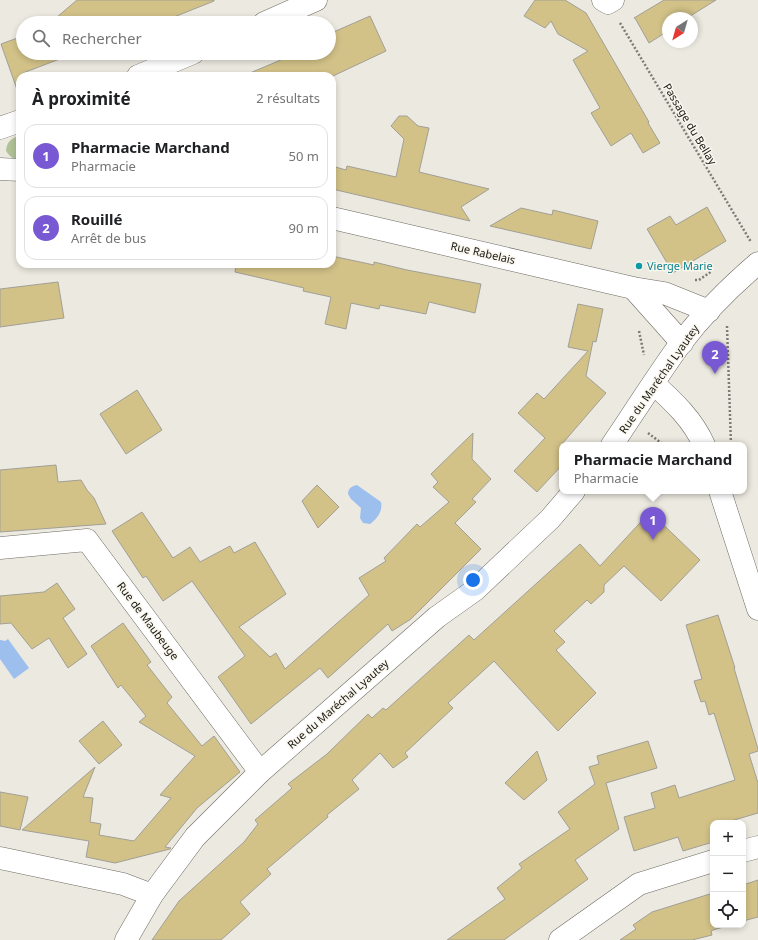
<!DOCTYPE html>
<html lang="fr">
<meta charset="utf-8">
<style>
:root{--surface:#fff;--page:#f6f6f6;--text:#202124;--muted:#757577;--line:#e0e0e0;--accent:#7859d3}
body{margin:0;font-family:"Noto Sans",sans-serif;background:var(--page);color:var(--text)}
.controls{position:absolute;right:12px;bottom:12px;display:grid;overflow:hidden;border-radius:8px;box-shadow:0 2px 6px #0003}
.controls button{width:36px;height:36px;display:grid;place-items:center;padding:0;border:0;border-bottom:1px solid var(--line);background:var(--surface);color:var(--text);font:20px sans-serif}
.compass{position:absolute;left:662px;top:12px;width:36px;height:36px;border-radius:50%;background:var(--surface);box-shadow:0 2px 6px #0003;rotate:217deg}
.you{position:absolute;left:473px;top:580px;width:14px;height:14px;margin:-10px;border:3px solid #fff;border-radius:50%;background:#1a73e8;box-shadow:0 0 0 6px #1a73e833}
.badge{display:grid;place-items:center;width:26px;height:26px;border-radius:50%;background:var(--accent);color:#fff;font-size:13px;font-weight:700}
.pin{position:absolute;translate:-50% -33px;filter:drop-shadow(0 1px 2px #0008)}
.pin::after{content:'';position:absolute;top:21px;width:14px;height:12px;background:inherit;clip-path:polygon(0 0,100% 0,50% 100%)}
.popup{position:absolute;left:559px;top:442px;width:188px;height:52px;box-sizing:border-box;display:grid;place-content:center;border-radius:8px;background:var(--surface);filter:drop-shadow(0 1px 3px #0005);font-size:13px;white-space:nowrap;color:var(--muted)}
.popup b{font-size:15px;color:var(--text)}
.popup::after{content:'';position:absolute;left:50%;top:100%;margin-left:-8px;border:8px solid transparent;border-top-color:var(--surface)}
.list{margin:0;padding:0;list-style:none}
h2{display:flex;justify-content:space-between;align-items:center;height:52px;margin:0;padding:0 16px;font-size:17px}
h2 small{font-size:13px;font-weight:400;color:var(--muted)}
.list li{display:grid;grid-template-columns:26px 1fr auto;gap:12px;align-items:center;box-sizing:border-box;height:64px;margin:0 8px 8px;padding:0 8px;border:1px solid var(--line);border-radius:12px}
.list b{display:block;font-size:15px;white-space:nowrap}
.list p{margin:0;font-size:13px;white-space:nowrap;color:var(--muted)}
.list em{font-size:13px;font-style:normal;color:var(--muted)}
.icon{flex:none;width:22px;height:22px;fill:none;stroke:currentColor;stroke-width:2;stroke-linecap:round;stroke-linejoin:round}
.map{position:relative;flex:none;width:758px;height:940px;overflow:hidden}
.search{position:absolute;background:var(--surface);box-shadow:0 2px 6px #0003;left:16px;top:16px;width:320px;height:44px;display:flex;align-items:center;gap:10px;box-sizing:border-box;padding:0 14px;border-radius:22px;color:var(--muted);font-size:15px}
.panel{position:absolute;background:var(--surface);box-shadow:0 2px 6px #0003;left:16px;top:72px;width:320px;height:196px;border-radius:12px}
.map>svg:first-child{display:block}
.green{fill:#b1c297}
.water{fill:#9cbfee}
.building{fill:#d2c288;stroke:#a19f96}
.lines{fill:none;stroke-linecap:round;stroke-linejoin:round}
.minor-casing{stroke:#6d6b63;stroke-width:23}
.major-casing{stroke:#6d6b63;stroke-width:23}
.path{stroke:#7c7b74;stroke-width:2.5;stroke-dasharray:2 2;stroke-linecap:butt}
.minor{stroke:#fff;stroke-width:22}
.major{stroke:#fff;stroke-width:22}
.culture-dot{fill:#0f9aa8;stroke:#f9f6ed;stroke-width:1.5}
.labels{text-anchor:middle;stroke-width:3;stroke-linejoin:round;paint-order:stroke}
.street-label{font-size:11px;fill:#181814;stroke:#f9f6ed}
.culture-label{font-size:11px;fill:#0d838f;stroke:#f9f6ed;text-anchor:start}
</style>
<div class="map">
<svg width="758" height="940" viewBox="0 0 758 940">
<rect width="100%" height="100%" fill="#ece9e0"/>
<path class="green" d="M 20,135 L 20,160 C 13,159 10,157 6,151 C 7,141 11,139 20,135 Z"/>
<path class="water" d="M 357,485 L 381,502 C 383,511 377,519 370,524 L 363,523 L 360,518 L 361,508 L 351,499 L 348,494 C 348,489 351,486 357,485 Z
M 8,639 L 29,668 L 14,679 L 0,659 L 0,640 L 1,640 L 5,641 Z"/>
<path class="building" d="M 77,0 L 214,0 L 214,1 L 159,23 L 50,23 Z
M 535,0 L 565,0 L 586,13 L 649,122 L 648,123 L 660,143 L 643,153 L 631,133 L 611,146 L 591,113 L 600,108 L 573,60 L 588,51 L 558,34 L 551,21 L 545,28 L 524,16 Z
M 664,0 L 716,0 L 687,18 L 668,18 L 668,31 L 649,43 L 635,18 L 634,18 Z
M 370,16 L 386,51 L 333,76 L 243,76 L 283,59 L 280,53 L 329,53 L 329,34 Z
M 23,36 L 23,53 L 70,53 L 70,55 L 23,73 L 23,76 L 20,76 L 20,98 L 1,44 Z
M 399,116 L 407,116 L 418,126 L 429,128 L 419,172 L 489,189 L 461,207 L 470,221 L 332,189 L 332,166 L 346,170 L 347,166 L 396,177 L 404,139 L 391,126 Z
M 707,207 L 726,241 L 673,273 L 647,229 L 670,216 L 676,225 Z
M 521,208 L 552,215 L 553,210 L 598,221 L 591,249 L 490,226 Z
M 332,256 L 374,265 L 374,262 L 407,270 L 481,284 L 475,313 L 429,302 L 426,314 L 380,305 L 379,309 L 351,303 L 346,329 L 325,324 L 331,297 L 303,291 L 304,288 L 235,272 L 236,264 L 332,264 Z
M 58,282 L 64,318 L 0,327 L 0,289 Z
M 578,304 L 603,309 L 596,342 L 593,341 L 586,376 L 606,393 L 562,444 L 562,465 L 537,492 L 514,471 L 545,438 L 518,413 L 537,393 L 544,399 L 588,351 L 568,347 Z
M 137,390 L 162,430 L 126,454 L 100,414 Z
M 473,433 L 472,459 L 491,479 L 472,499 L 476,502 L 455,523 L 481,549 L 411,619 L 392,631 L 388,624 L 328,678 L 320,668 L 251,724 L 218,677 L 245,656 L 192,581 L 163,601 L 146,576 L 143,578 L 112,531 L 142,512 L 173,558 L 190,547 L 200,562 L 230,546 L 234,553 L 255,542 L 286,594 L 239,627 L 270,657 L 276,653 L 285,669 L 369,595 L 359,578 L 386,561 L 384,558 L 417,524 L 420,527 L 449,502 L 433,487 L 438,482 L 431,474 Z
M 56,465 L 58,482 L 81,480 L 87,490 L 94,498 L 106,524 L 0,532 L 0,470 Z
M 317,485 L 339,507 L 318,528 L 302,501 Z
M 650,512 L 700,560 L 661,601 L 624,566 L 604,585 L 604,592 L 591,604 L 587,600 L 554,631 L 565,642 L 556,650 L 596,693 L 558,731 L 494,661 L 448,703 L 453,708 L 405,753 L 408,757 L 393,768 L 380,753 L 352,780 L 359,789 L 327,815 L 328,817 L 267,869 L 271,874 L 240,902 L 250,914 L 221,940 L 152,940 L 179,901 L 244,842 L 258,824 L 255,820 L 292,788 L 288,784 L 327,754 L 368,714 L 372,718 L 383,708 L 386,710 L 469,635 L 474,640 L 580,544 L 600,566 Z
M 57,583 L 75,609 L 63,618 L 87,654 L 68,668 L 49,638 L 32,649 L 11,623 L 0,624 L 0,596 L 44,592 Z
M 718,615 L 735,668 L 734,668 L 758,749 L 758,751 L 749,754 L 758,783 L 758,813 L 724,823 L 713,823 L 713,842 L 683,851 L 678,837 L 634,851 L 624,817 L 655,808 L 651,793 L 675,785 L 679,798 L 735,780 L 714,713 L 709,715 L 705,701 L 701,702 L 694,681 L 702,679 L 686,625 Z
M 123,623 L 151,662 L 147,665 L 172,697 L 167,703 L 202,746 L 214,736 L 240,772 L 197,808 L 165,847 L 171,848 L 170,849 L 115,863 L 86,857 L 89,841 L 22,830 L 95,767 L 83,797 L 93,798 L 90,822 L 101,824 L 99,835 L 134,841 L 171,798 L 160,795 L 195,756 L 139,722 L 146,716 L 121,685 L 118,688 L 91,646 Z
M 103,721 L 122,745 L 99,764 L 79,741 Z
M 648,741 L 657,768 L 606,783 L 619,829 L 575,860 L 588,879 L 504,940 L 447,940 L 505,899 L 497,888 L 522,868 L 519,864 L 570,829 L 558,812 L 595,784 L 589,767 L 599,764 L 597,756 Z
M 537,751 L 547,780 L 524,800 L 505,783 Z
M 0,792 L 28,797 L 20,830 L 0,826 Z
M 758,880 L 758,917 L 743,921 L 743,885 Z
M 713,893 L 713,925 L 730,925 L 713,930 L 711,931 L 712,935 L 692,940 L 620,940 L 636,929 L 633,925 L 652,912 Z"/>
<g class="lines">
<g class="minor-casing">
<path id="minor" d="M 603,0 L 608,3 L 613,0
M 264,23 L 316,0
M 138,76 L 193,53
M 0,128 L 20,121
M 0,169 L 20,170
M 332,218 L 633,288 L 664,293 L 709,311
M 633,288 L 682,343
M 654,384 C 674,402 693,420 704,445
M 720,491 L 758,609
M 0,548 L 87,540 L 260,772
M 743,851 L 758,847
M 0,858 L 123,884 L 152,895
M 560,940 L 639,884 L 713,861"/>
</g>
<g class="major-casing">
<path id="major" d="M 612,445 C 635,411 657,376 681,343 C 703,314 730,287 758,263
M 126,940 L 152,895 L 195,837 L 260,772 L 437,617 L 475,590 L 550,519 L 574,491"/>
</g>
<path class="path" d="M 620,23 L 751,242
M 695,280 L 699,280 L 712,271
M 727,326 L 731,445
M 639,331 L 644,355
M 648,433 L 664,445"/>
<use href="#minor" class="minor"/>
<use href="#major" class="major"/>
</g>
<circle class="culture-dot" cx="639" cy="266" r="4"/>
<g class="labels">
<g class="street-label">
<text transform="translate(690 124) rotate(59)" y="4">Passage du Bellay</text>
<text transform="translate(483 253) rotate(13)" y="4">Rue Rabelais</text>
<text transform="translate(659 379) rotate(-55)" y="4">Rue du Maréchal Lyautey</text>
<text transform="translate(148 621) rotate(53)" y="4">Rue de Maubeuge</text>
<text transform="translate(338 704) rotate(-41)" y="4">Rue du Maréchal Lyautey</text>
</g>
<g class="culture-label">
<text x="647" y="270">Vierge Marie</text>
</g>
</g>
</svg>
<div class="controls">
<button>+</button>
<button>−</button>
<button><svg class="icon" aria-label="locate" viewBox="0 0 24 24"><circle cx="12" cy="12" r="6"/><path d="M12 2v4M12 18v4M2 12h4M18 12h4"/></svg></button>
</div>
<svg class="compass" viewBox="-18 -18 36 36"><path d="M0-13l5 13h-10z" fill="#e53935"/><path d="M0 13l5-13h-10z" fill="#757577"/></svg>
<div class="you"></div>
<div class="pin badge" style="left:653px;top:540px">1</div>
<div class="popup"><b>Pharmacie Marchand</b>Pharmacie</div>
<div class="pin badge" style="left:715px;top:374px">2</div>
<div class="search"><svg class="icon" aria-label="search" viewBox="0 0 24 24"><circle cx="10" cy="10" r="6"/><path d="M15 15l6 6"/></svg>Rechercher</div>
<section class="panel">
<h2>À proximité<small>2 résultats</small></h2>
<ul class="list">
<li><span class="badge">1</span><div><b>Pharmacie Marchand</b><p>Pharmacie</p></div><em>50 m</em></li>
<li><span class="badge">2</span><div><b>Rouillé</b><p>Arrêt de bus</p></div><em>90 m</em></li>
</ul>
</section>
</div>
